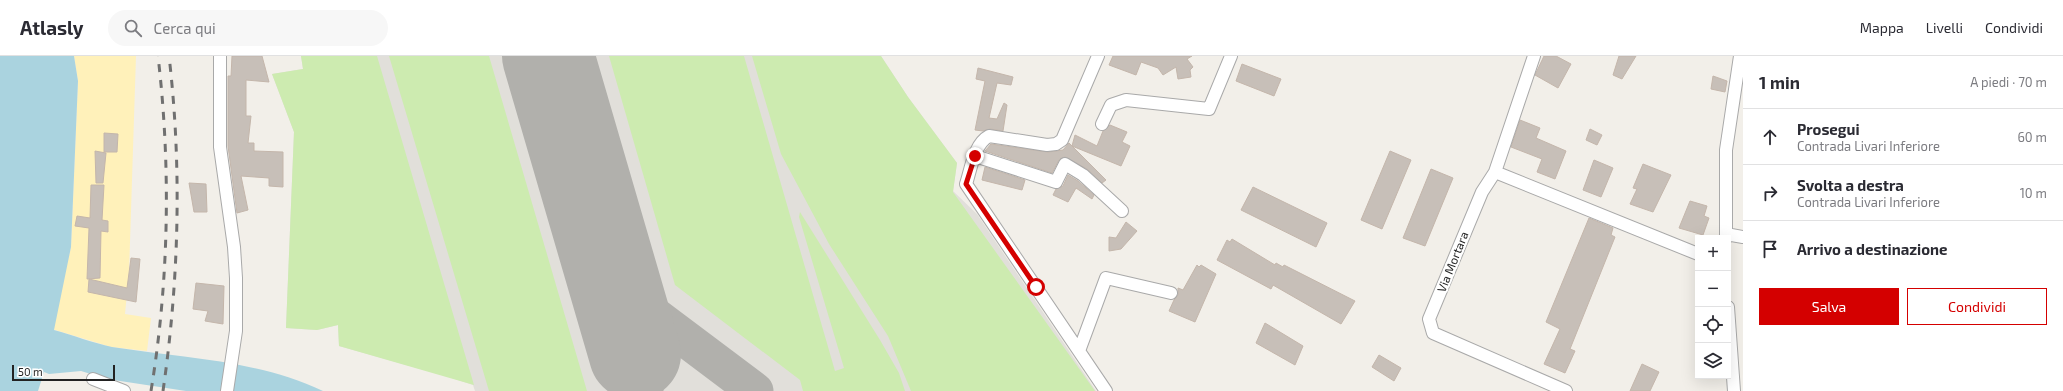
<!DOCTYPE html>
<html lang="it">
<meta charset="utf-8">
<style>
:root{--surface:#fff;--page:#f7f7f7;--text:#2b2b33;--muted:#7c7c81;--line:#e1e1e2;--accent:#d40000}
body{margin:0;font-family:"Exo 2",sans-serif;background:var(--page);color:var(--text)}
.controls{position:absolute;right:12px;bottom:12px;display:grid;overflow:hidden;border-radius:0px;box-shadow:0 4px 16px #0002}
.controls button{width:36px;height:36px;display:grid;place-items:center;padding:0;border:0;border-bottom:1px solid var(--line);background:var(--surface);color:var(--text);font:20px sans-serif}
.scale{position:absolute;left:12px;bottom:10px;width:103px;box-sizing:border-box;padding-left:4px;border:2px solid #222;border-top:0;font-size:11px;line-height:14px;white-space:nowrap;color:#222;-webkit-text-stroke:3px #fff;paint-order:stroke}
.stop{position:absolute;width:12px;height:12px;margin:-9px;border:3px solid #d40000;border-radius:50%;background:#fff}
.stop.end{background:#d40000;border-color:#fff;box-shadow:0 1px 4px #0008}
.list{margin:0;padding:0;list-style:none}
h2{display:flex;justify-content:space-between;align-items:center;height:52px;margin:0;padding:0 16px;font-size:17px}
h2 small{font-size:13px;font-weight:400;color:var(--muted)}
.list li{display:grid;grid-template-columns:26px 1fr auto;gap:12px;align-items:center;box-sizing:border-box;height:56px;padding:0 16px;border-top:1px solid var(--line)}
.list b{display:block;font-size:15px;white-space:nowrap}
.list p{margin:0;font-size:13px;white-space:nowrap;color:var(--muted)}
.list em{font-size:13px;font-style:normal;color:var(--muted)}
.actions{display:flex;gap:8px;padding:12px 16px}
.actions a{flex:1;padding:9px 0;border:1px solid var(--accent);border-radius:0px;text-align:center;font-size:14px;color:var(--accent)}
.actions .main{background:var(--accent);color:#fff}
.icon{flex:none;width:22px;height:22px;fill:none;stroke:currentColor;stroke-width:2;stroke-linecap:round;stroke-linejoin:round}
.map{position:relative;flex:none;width:1743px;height:335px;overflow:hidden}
header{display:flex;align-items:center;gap:24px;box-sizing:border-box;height:56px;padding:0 20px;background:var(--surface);border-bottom:1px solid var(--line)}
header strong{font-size:19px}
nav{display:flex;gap:22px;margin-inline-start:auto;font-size:14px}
.search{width:280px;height:36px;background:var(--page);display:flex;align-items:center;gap:10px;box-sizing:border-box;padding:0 14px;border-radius:22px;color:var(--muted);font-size:15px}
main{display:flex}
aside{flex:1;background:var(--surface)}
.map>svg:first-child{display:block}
.airport{fill:#e1dfda}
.grass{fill:#cdebb0}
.sand{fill:#fff1ba}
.water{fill:#aad3df}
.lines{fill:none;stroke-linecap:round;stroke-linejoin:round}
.taxiway{stroke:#b1b0ac;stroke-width:37}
.runway{stroke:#b1b0ac;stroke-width:92}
.building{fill:#c7bfb8;stroke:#c4b6ab}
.street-casing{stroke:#a9a9a9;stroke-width:14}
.street{stroke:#fff;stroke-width:12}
.rail{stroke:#707070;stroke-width:3;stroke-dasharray:8 8;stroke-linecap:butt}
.route{stroke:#d40000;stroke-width:5}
.labels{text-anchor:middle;stroke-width:4;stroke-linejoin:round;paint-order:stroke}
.street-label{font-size:12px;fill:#222;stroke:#fff}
</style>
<header>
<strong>Atlasly</strong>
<div class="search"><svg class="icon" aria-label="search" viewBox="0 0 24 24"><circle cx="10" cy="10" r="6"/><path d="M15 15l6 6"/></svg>Cerca qui</div>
<nav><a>Mappa</a><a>Livelli</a><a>Condividi</a></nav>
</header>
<main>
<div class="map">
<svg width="1743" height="335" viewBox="0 0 1743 335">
<rect width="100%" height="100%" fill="#f2efe9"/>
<path class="airport" d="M 301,0 L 881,0 L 908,41 L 957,107 L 953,135 L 977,158 L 1096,335 L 475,335 L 473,329 L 449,321 L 339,290 L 338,269 L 317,274 L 286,272 L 294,76 L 272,18 L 303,13 Z"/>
<path class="grass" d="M 301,0 L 377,0 L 474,329 L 339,290 L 338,269 L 317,274 L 286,272 L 294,76 L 272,18 L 303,13 Z
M 389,0 L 489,0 L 587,335 L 489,335 Z
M 609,0 L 744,0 L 835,315 L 844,312 L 799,161 L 800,156 L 880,284 L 899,317 L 905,335 L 803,335 L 800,324 L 675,229 Z
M 752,0 L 881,0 L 908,41 L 957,107 L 953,136 L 1095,335 L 911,335 L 888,280 L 829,188 L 781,98 Z"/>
<path class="sand" d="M 74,0 L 136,0 L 129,217 L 125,258 L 151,262 L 147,295 L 111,291 L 52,273 L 71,191 L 78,25 Z"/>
<path class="water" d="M 0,0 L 74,0 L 78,25 L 71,191 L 54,274 C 73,279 93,287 112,291 C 183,302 258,304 323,335 L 186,335 L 107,323 L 81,315 L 49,318 L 44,316 L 38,335 L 0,335 Z"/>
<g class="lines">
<path class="taxiway" d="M 608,206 L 620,228 L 638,247 L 755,335
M 635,298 L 645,335"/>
<path class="runway" d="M 548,0 L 635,298"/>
</g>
<path class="building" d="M 232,0 L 262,0 L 269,26 L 246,24 L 246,60 L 251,60 L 248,87 L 254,87 L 254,95 L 283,96 L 283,131 L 269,130 L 269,122 L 241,120 L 248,154 L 237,157 L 228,90 L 228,20 L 231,20 Z
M 1113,0 L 1192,0 L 1187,3 L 1193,11 L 1190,14 L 1191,21 L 1178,23 L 1176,11 L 1163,19 L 1158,12 L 1141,6 L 1136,19 L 1109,9 Z
M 1544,0 L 1556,0 L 1571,8 L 1558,32 L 1535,19 Z
M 1619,0 L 1636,0 L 1622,23 L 1613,19 Z
M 1242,8 L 1281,23 L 1274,40 L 1236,25 Z
M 978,12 L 1013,21 L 1011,29 L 997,27 L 989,62 L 997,63 L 1004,47 L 1007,49 L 1003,75 L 990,73 L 983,75 L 975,74 L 985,25 L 976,23 Z
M 1713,20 L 1727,25 L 1725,36 L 1711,33 Z
M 1520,64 L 1540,72 L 1536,82 L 1566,95 L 1555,123 L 1537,116 L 1542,103 L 1511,91 Z
M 1110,69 L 1127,76 L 1122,86 L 1130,90 L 1121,110 L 1072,90 L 1075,79 L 1097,90 L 1103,75 Z
M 1590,73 L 1602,79 L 1597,89 L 1586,84 Z
M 104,77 L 118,78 L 117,96 L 104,96 Z
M 1069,87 L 1106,124 L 1102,127 L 1087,113 L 1065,101 L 1059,104 L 1052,117 L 985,95 L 991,88 L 1048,96 L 1063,94 Z
M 95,95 L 106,97 L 103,127 L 96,127 Z
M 1390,95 L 1411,104 L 1382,173 L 1361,164 Z
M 1594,104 L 1613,112 L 1601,141 L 1583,134 Z
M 1643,108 L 1671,119 L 1653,156 L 1630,148 L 1637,133 L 1633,132 Z
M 985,111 L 1025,124 L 1022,134 L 982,124 Z
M 1431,113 L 1453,122 L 1425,190 L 1403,182 Z
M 1068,119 L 1078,125 L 1094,139 L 1092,143 L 1076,132 L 1068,146 L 1053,139 L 1056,133 L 1063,130 Z
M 189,127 L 206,128 L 207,156 L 194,156 Z
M 91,129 L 104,129 L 102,164 L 108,165 L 108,176 L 101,175 L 100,222 L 87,223 L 89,172 L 75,170 L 77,160 L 90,162 Z
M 1253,131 L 1327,167 L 1316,191 L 1241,154 Z
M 1690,145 L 1707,150 L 1704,160 L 1709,162 L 1703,179 L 1679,172 Z
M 1589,162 L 1613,172 L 1611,179 L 1615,181 L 1570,293 L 1575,295 L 1565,317 L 1544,308 L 1560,273 L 1546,266 Z
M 1126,166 L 1137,175 L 1121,193 L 1109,195 L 1109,181 L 1116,182 Z
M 1232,183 L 1275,209 L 1276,207 L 1283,211 L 1284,209 L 1355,245 L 1341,268 L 1273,229 L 1271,233 L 1217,204 L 1227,184 L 1230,186 Z
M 131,202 L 140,203 L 136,246 L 88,236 L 89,223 L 127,232 Z
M 1197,209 L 1199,211 L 1201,209 L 1216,218 L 1195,266 L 1169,255 L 1174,244 L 1178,239 L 1178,232 L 1183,234 Z
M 196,227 L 224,230 L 223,268 L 205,265 L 208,255 L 193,253 Z
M 1265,267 L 1303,290 L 1295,309 L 1256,287 Z
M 1379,299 L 1401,312 L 1394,325 L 1372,311 Z
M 1642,308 L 1659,316 L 1650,335 L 1630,335 Z"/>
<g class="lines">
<g class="street-casing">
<path id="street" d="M 220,0 L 220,91 L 234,191 L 236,222 L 236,275 L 227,335
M 1098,0 L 1062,84 L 1056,88 L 1047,89 L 989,80 C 974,88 971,113 966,128 L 1106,335
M 1534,0 L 1495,116 L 1482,136 L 1429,263 L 1433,277 L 1566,335
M 1102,68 L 1111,49 L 1126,44 L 1209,53 L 1231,0
M 975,100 L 1056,126 L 1065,108 L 1083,119 L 1122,155
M 1495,116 L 1698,198
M 1726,178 L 1743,181
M 1726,182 L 1726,94 L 1740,0
M 1728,251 L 1734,335
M 1079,295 L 1106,222 L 1171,237
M 93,323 L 124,335"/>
</g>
<use href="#street" class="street"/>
<path class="rail" d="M 151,335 C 169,225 171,111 158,0
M 163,335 C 179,224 182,111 169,0"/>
</g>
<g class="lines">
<path class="route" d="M 975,100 L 966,128 L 1036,231"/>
</g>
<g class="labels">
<g class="street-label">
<text transform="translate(1453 206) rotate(-68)" y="4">Via Mortara</text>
</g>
</g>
</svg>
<div class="controls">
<button>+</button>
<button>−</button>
<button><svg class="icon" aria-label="locate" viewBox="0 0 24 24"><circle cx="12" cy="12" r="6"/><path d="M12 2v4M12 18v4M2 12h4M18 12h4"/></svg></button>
<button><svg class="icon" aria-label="layers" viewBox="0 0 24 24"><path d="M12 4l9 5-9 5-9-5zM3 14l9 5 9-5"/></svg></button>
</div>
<div class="scale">50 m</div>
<div class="stop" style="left:1036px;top:231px"></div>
<div class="stop end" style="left:975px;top:100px"></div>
</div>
<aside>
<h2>1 min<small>A piedi · 70 m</small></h2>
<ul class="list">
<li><svg class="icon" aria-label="ahead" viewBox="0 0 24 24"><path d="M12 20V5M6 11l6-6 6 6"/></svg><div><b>Prosegui</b><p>Contrada Livari Inferiore</p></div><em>60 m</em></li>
<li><svg class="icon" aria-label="right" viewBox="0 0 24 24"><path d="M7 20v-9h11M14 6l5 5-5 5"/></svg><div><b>Svolta a destra</b><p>Contrada Livari Inferiore</p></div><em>10 m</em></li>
<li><svg class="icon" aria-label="arrive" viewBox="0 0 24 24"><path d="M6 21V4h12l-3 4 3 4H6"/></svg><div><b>Arrivo a destinazione</b></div></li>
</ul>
<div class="actions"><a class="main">Salva</a><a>Condividi</a></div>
</aside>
</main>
